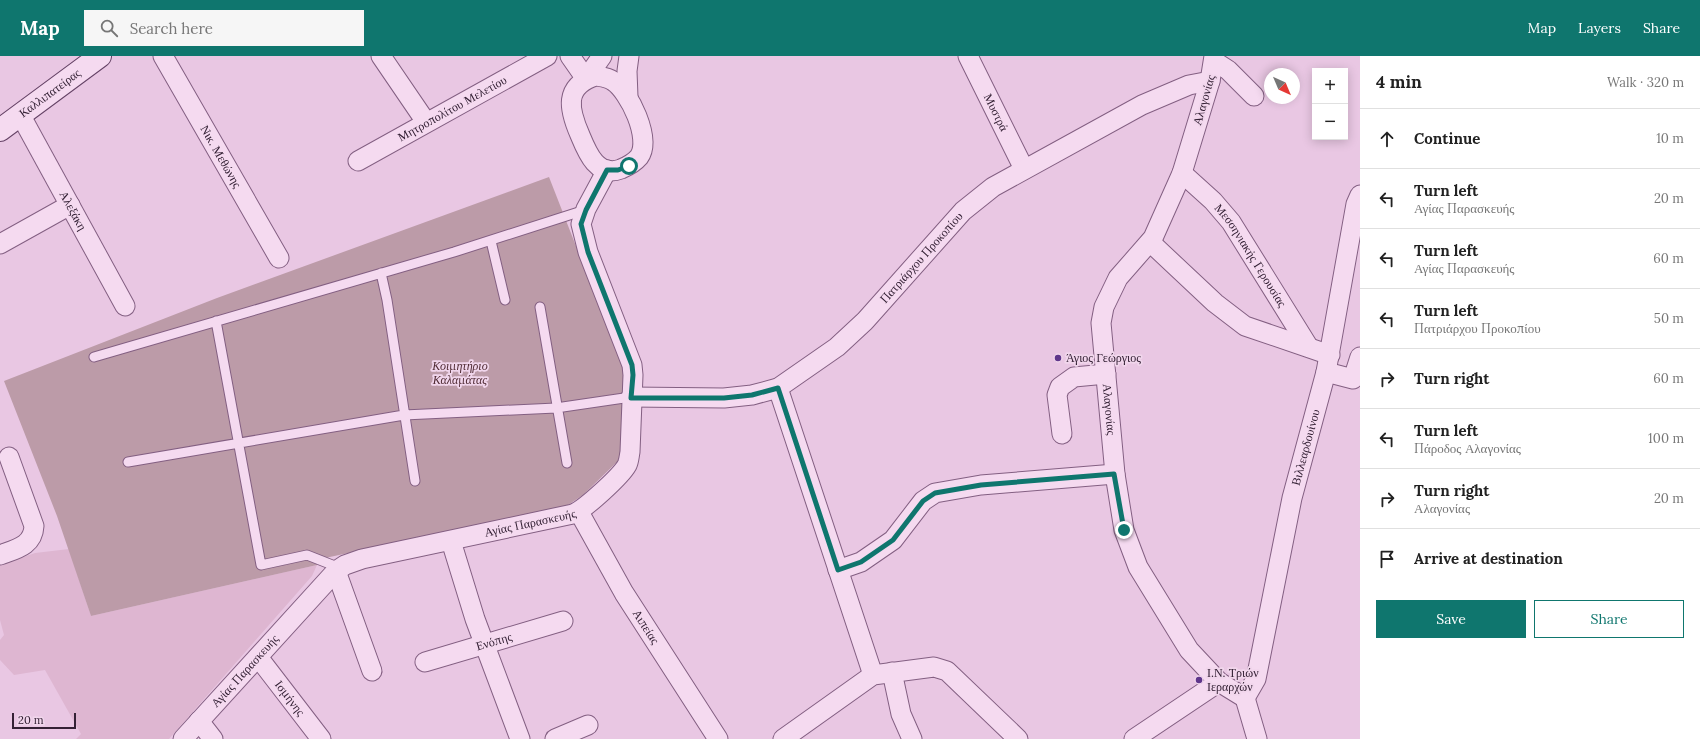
<!DOCTYPE html>
<meta charset="utf-8">
<style>
:root{--surface:#fff;--page:#f6f6f6;--text:#222;--muted:#767676;--line:#e0e0e0;--accent:#0f766e}
body{margin:0;font-family:Lora,serif;background:var(--page);color:var(--text)}
.controls{position:absolute;right:12px;top:12px;display:grid;overflow:hidden;border-radius:0px;box-shadow:0 2px 10px #0003}
.controls button{width:36px;height:36px;display:grid;place-items:center;padding:0;border:0;border-bottom:1px solid var(--line);background:var(--surface);color:var(--text);font:20px sans-serif}
.compass{position:absolute;left:1264px;top:12px;width:36px;height:36px;border-radius:50%;background:var(--surface);box-shadow:0 2px 10px #0003;rotate:136deg}
.scale{position:absolute;left:12px;bottom:10px;width:64px;box-sizing:border-box;padding-left:4px;border:2px solid #342135;border-top:0;font-size:11px;line-height:14px;white-space:nowrap;color:#342135;-webkit-text-stroke:3px #f1d6ec;paint-order:stroke}
.stop{position:absolute;width:12px;height:12px;margin:-9px;border:3px solid #0f766e;border-radius:50%;background:#fff}
.stop.end{background:#0f766e;border-color:#fff;box-shadow:0 1px 4px #0008}
.list{margin:0;padding:0;list-style:none}
h2{display:flex;justify-content:space-between;align-items:center;height:52px;margin:0;padding:0 16px;font-size:17px}
h2 small{font-size:13px;font-weight:400;color:var(--muted)}
.list li{display:grid;grid-template-columns:26px 1fr auto;gap:12px;align-items:center;box-sizing:border-box;height:60px;padding:0 16px;border-top:1px solid var(--line)}
.list b{display:block;font-size:15px;white-space:nowrap}
.list p{margin:0;font-size:13px;white-space:nowrap;color:var(--muted)}
.list em{font-size:13px;font-style:normal;color:var(--muted)}
.actions{display:flex;gap:8px;padding:12px 16px}
.actions a{flex:1;padding:9px 0;border:1px solid var(--accent);border-radius:0px;text-align:center;font-size:14px;color:var(--accent)}
.actions .main{background:var(--accent);color:#fff}
.icon{flex:none;width:22px;height:22px;fill:none;stroke:currentColor;stroke-width:2;stroke-linecap:round;stroke-linejoin:round}
.map{position:relative;flex:none;width:1360px;height:683px;overflow:hidden}
header{display:flex;align-items:center;gap:24px;box-sizing:border-box;height:56px;padding:0 20px;background:var(--accent);color:#fff}
header strong{font-size:19px}
nav{display:flex;gap:22px;margin-inline-start:auto;font-size:14px}
.search{width:280px;height:36px;background:var(--page);display:flex;align-items:center;gap:10px;box-sizing:border-box;padding:0 14px;border-radius:0px;color:var(--muted);font-size:15px}
main{display:flex}
aside{flex:1;background:var(--surface)}
.map>svg:first-child{display:block}
.farmland{fill:#deb6d1}
.cemetery{fill:#bc9ba8}
.lines{fill:none;stroke-linecap:round;stroke-linejoin:round}
.lane-casing{stroke:#835f82;stroke-width:11}
.street-casing{stroke:#835f82;stroke-width:21}
.secondary-casing{stroke:#644265;stroke-width:24}
.lane{stroke:#f5daf0;stroke-width:9}
.street{stroke:#f5daf0;stroke-width:19}
.secondary{stroke:#f5daf0;stroke-width:22}
.route{stroke:#0f766e;stroke-width:5}
.poi-dot{fill:#5f368b;stroke:#f1d6ec;stroke-width:1.5}
.labels{text-anchor:middle;stroke-width:3.5;stroke-linejoin:round;paint-order:stroke}
.street-label{font-size:12px;fill:#342135;stroke:#f1d6ec}
.poi-label{font-size:12px;fill:#342135;stroke:#f1d6ec;text-anchor:start}
.park-label{font-size:12px;font-style:italic;fill:#4f2a33;stroke:#f1d6ec}
</style>
<header>
<strong>Map</strong>
<div class="search"><svg class="icon" aria-label="search" viewBox="0 0 24 24"><circle cx="10" cy="10" r="6"/><path d="M15 15l6 6"/></svg>Search here</div>
<nav><a>Map</a><a>Layers</a><a>Share</a></nav>
</header>
<main>
<div class="map">
<svg width="1360" height="683" viewBox="0 0 1360 683">
<rect width="100%" height="100%" fill="#e9c7e3"/>
<path class="farmland" d="M 69,493 L 91,560 L 317,509 L 312,520 L 169,683 L 76,683 L 81,678 L 45,614 L 14,619 L 0,604 L 0,584 L 4,579 L 0,564 L 0,509 L 35,497 Z"/>
<path class="cemetery" d="M 549,121 L 624,313 L 622,398 L 618,405 L 583,439 L 565,451 L 325,502 L 319,504 L 317,509 L 91,560 L 57,460 L 4,325 L 217,242 Z"/>
<g class="lines">
<g class="lane-casing">
<path id="lane" d="M 491,185 L 505,244
M 381,217 L 387,244 L 415,425
M 540,251 L 567,407
M 216,265 L 261,509 L 307,499 L 340,512
M 94,301 L 454,196 L 585,154
M 128,406 L 404,359 L 556,352 L 631,341"/>
</g>
<g class="street-casing">
<g id="street">
<path id="s1" d="M 163,0 L 279,202"/>
<path d="M 381,0 L 426,66"/>
<path d="M 570,0 L 586,23 L 602,0"/>
<path id="s2" d="M 968,0 L 1024,113"/>
<path id="s3" d="M 1214,0 L 1210,25 L 1182,117 L 1153,182 L 1118,222 L 1104,251 L 1101,267 L 1115,418 L 1124,474 L 1138,511 L 1189,594 L 1219,626 L 1245,642 L 1257,683"/>
<path d="M 1214,5 L 1228,14 L 1254,40"/>
<path d="M 596,20 C 602,21 607,21 613,25 C 629,35 652,83 639,101 C 634,107 628,110 621,113 C 597,122 587,96 580,79 C 569,54 563,30 596,20 Z"/>
<path d="M 628,41 L 627,15 L 629,0"/>
<path id="s4" d="M 21,60 L 125,250"/>
<path id="s5" d="M 358,105 L 547,0"/>
<path id="s6" d="M 1182,117 L 1213,145 L 1231,166 L 1308,290"/>
<path d="M 1150,186 L 1215,247 L 1245,270 L 1330,299"/>
<path d="M 0,188 L 70,149"/>
<path d="M 1326,316 L 1353,323 L 1360,301"/>
<path d="M 778,332 L 873,619"/>
<path id="s7" d="M 631,341 L 724,342 L 752,339 L 778,332 L 837,291 L 865,265 L 963,155 L 993,131 L 1142,49 L 1189,29 L 1210,25"/>
<path d="M 1062,378 L 1057,339 L 1060,331 L 1074,321 L 1106,318"/>
<path id="s8" d="M 579,456 L 624,537 L 718,683"/>
<path d="M 451,485 L 475,563 L 520,683"/>
<path d="M 0,499 C 16,493 33,490 34,470 L 9,401"/>
<path d="M 838,514 L 861,506 L 893,484 L 923,445 L 935,437 L 981,429 L 1115,418"/>
<path d="M 336,515 L 372,615"/>
<path id="s9" d="M 258,601 L 321,683"/>
<path id="s10" d="M 425,606 L 563,565"/>
<path d="M 892,616 L 901,658 L 912,683"/>
<path id="s11" d="M 1245,642 L 1256,623 L 1292,442 L 1326,316 L 1356,148 L 1360,139"/>
<path d="M 199,665 L 213,683"/>
<path id="s12" d="M 183,683 L 336,515 L 345,509 L 362,503 L 573,458 C 585,453 621,420 627,409 C 629,405 629,401 630,396 L 633,319 L 632,309 L 588,196 L 581,168 L 586,153 L 607,114"/>
<path d="M 555,683 L 588,669"/>
<path d="M 783,683 L 873,619 L 934,611 L 947,615 L 1018,683"/>
<path d="M 1134,683 L 1219,626"/>
</g>
</g>
<g class="secondary-casing">
<g id="secondary">
<path id="s13" d="M 0,74 L 100,0"/>
</g>
</g>
<use href="#lane" class="lane"/>
<use href="#street" class="street"/>
<use href="#secondary" class="secondary"/>
</g>
<g class="lines">
<path class="route" d="M 629,110 L 618,114 L 607,114 L 586,154 L 581,168 L 588,196 L 632,309 L 633,319 L 631,342 L 724,342 L 752,339 L 778,332 L 838,514 L 861,506 L 893,484 L 923,445 L 935,437 L 981,429 L 1114,418 L 1124,474"/>
</g>
<g class="poi-dot">
<circle cx="1058" cy="302" r="4"/>
<circle cx="1199" cy="624" r="4"/>
</g>
<g class="labels">
<g class="street-label">
<text dy="4" stroke="none"><textPath href="#s13" startOffset="62">Καλλιπατείρας</textPath></text>
<text transform="translate(1204 44) rotate(-74)" y="4">Αλαγονίας</text>
<text dy="4" stroke="none"><textPath href="#s5" startOffset="108">Μητροπολίτου Μελετίου</textPath></text>
<text dy="4" stroke="none"><textPath href="#s2" startOffset="63">Μυστρά</textPath></text>
<text dy="4" stroke="none"><textPath href="#s1" startOffset="116">Νικ. Μεθώνης</textPath></text>
<text dy="4" stroke="none"><textPath href="#s4" startOffset="108">Αλεξάκη</textPath></text>
<text dy="4" stroke="none"><textPath href="#s6" startOffset="108">Μεσσηνιακής Γερουσίας</textPath></text>
<text dy="4" stroke="none"><textPath href="#s7" startOffset="343">Πατριάρχου Προκοπίου</textPath></text>
<text dy="4" stroke="none"><textPath href="#s3" startOffset="381">Αλαγονίας</textPath></text>
<text dy="4" stroke="none"><textPath href="#s11" startOffset="259">Βιλλεαρδουίνου</textPath></text>
<text dy="4" stroke="none"><textPath href="#s12" startOffset="428">Αγίας Παρασκευής</textPath></text>
<text dy="4" stroke="none"><textPath href="#s8" startOffset="133">Αιπείας</textPath></text>
<text dy="4" stroke="none"><textPath href="#s10" startOffset="72">Ενόπης</textPath></text>
<text dy="4" stroke="none"><textPath href="#s12" startOffset="92">Αγίας Παρασκευής</textPath></text>
<text dy="4" stroke="none"><textPath href="#s9" startOffset="52">Ισμήνης</textPath></text>
</g>
<g class="poi-label">
<text x="1066" y="306">Άγιος Γεώργιος</text>
<text x="1207" y="621">Ι.Ν. Τριών<tspan x="1207" dy="14">Ιεραρχών</tspan></text>
</g>
<g class="park-label">
<text x="460" y="314">Κοιμητήριο<tspan x="460" dy="14">Καλαμάτας</tspan></text>
</g>
</g>
</svg>
<div class="controls">
<button>+</button>
<button>−</button>
</div>
<svg class="compass" viewBox="-18 -18 36 36"><path d="M0-13l5 13h-10z" fill="#e53935"/><path d="M0 13l5-13h-10z" fill="#767676"/></svg>
<div class="scale">20 m</div>
<div class="stop" style="left:629px;top:110px"></div>
<div class="stop end" style="left:1124px;top:474px"></div>
</div>
<aside>
<h2>4 min<small>Walk · 320 m</small></h2>
<ul class="list">
<li><svg class="icon" aria-label="ahead" viewBox="0 0 24 24"><path d="M12 20V5M6 11l6-6 6 6"/></svg><div><b>Continue</b></div><em>10 m</em></li>
<li><svg class="icon" aria-label="left" viewBox="0 0 24 24"><path d="M17 20v-9H6M10 6l-5 5 5 5"/></svg><div><b>Turn left</b><p>Αγίας Παρασκευής</p></div><em>20 m</em></li>
<li><svg class="icon" aria-label="left" viewBox="0 0 24 24"><path d="M17 20v-9H6M10 6l-5 5 5 5"/></svg><div><b>Turn left</b><p>Αγίας Παρασκευής</p></div><em>60 m</em></li>
<li><svg class="icon" aria-label="left" viewBox="0 0 24 24"><path d="M17 20v-9H6M10 6l-5 5 5 5"/></svg><div><b>Turn left</b><p>Πατριάρχου Προκοπίου</p></div><em>50 m</em></li>
<li><svg class="icon" aria-label="right" viewBox="0 0 24 24"><path d="M7 20v-9h11M14 6l5 5-5 5"/></svg><div><b>Turn right</b></div><em>60 m</em></li>
<li><svg class="icon" aria-label="left" viewBox="0 0 24 24"><path d="M17 20v-9H6M10 6l-5 5 5 5"/></svg><div><b>Turn left</b><p>Πάροδος Αλαγονίας</p></div><em>100 m</em></li>
<li><svg class="icon" aria-label="right" viewBox="0 0 24 24"><path d="M7 20v-9h11M14 6l5 5-5 5"/></svg><div><b>Turn right</b><p>Αλαγονίας</p></div><em>20 m</em></li>
<li><svg class="icon" aria-label="arrive" viewBox="0 0 24 24"><path d="M6 21V4h12l-3 4 3 4H6"/></svg><div><b>Arrive at destination</b></div></li>
</ul>
<div class="actions"><a class="main">Save</a><a>Share</a></div>
</aside>
</main>
